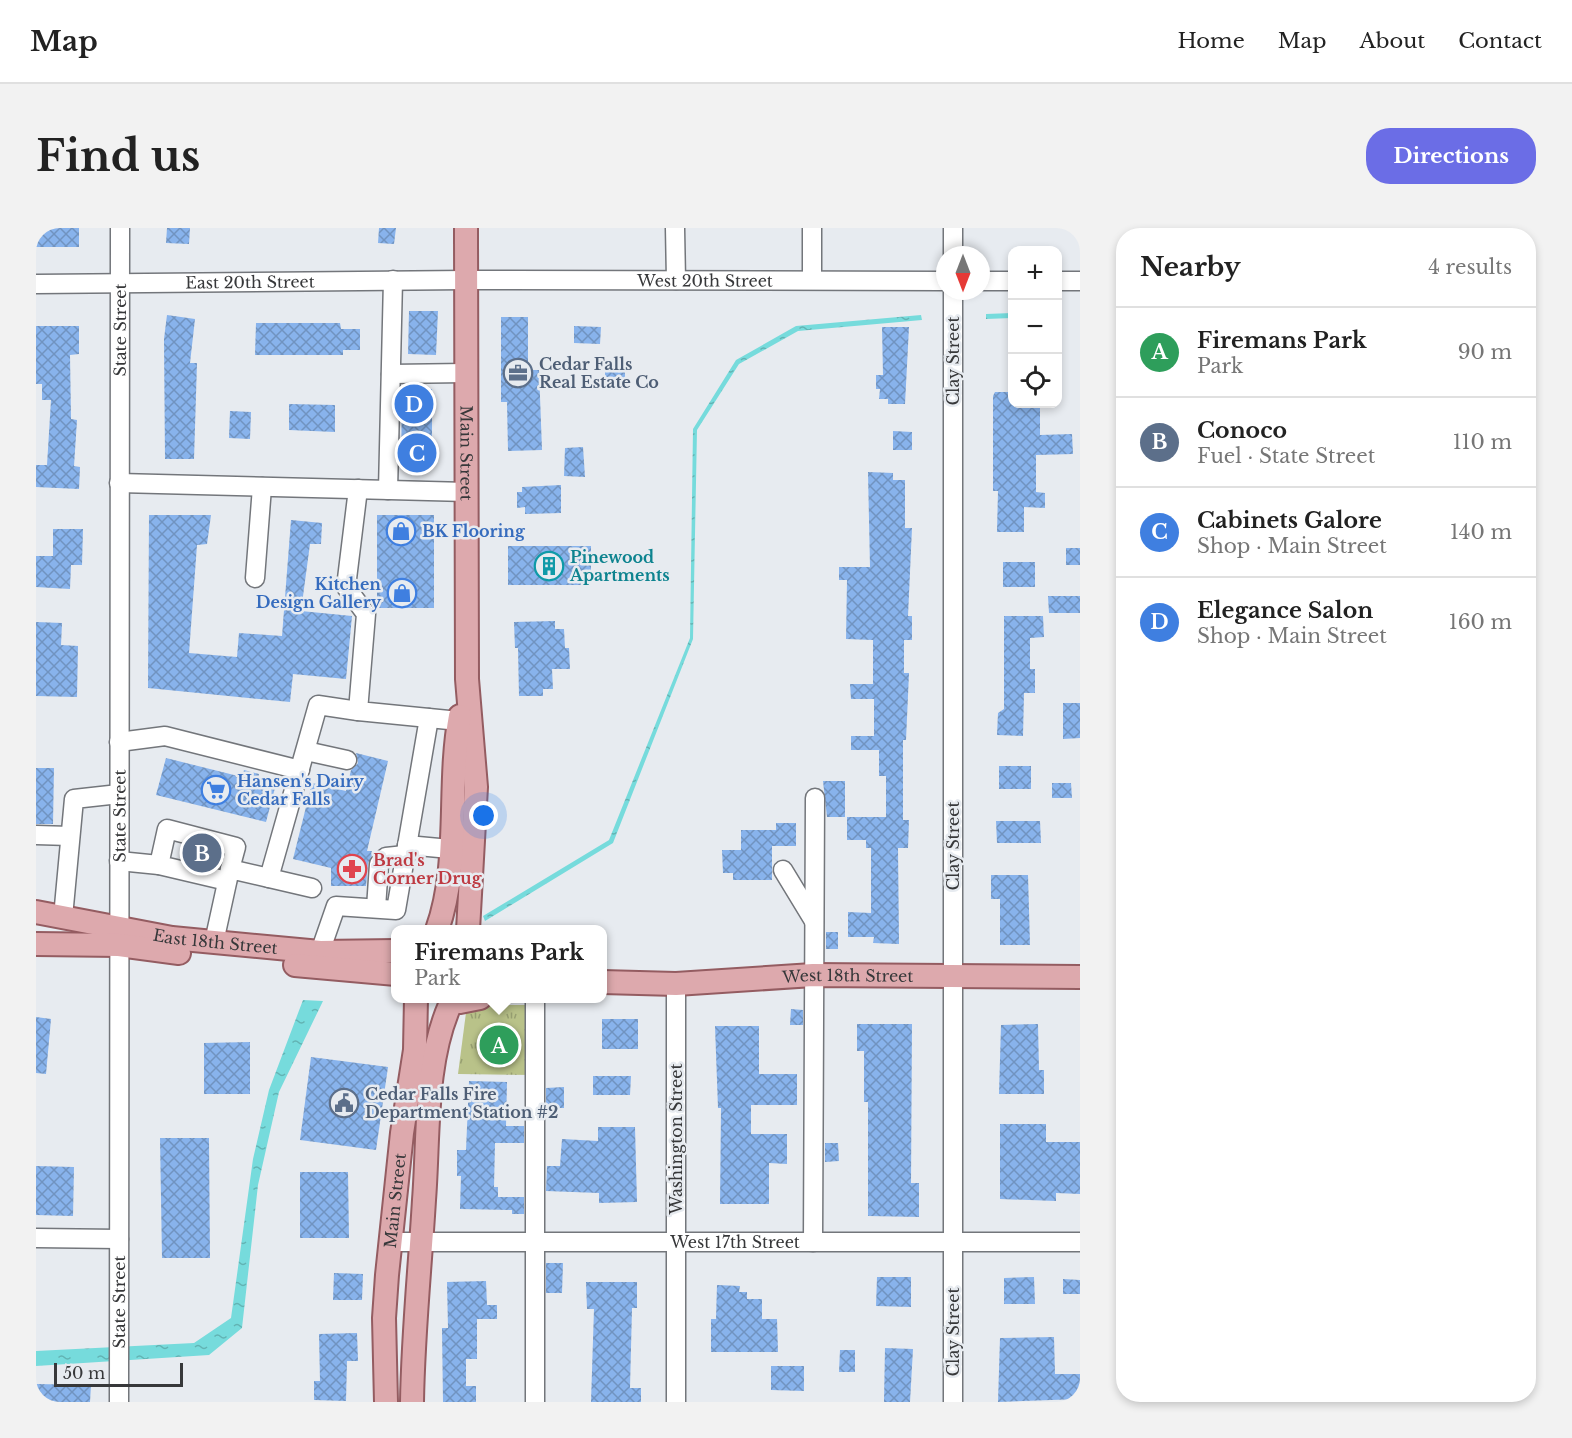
<!DOCTYPE html>
<meta charset="utf-8">
<style>
:root{--surface:#fff;--page:#f2f2f2;--text:#222;--muted:#767676;--line:#e0e0e0;--accent:#6b6de6}
body{margin:0;font-family:"Libre Baskerville",serif;background:var(--page);color:var(--text)}
.controls{position:absolute;right:18px;top:18px;display:grid;overflow:hidden;border-radius:12px;box-shadow:0 3px 9px #0003}
.controls button{width:54px;height:54px;display:grid;place-items:center;padding:0;border:0;border-bottom:2px solid var(--line);background:var(--surface);color:var(--text);font:30px sans-serif}
.compass{position:absolute;left:900px;top:18px;width:54px;height:54px;border-radius:50%;background:var(--surface);box-shadow:0 3px 9px #0003;rotate:180deg}
.scale{position:absolute;left:18px;bottom:15px;width:129px;box-sizing:border-box;padding-left:6px;border:3px solid #37383a;border-top:0;font-size:16px;line-height:21px;white-space:nowrap;color:#37383a;-webkit-text-stroke:4px #e7ebf0;paint-order:stroke}
.you{position:absolute;left:448px;top:588px;width:21px;height:21px;margin:-15px;border:4px solid #fff;border-radius:50%;background:#1a73e8;box-shadow:0 0 0 9px #1a73e833}
.badge{display:grid;place-items:center;width:39px;height:39px;border-radius:50%;background:var(--accent);color:#fff;font-size:20px;font-weight:700}
.pin{position:absolute;translate:-50% -50%;border:3px solid #fff;box-shadow:0 2px 6px #0006}
.popup{position:absolute;left:355px;top:697px;width:216px;height:78px;box-sizing:border-box;display:grid;place-content:center;border-radius:12px;background:var(--surface);filter:drop-shadow(0 2px 4px #0005);font-size:20px;white-space:nowrap;color:var(--muted)}
.popup b{font-size:22px;color:var(--text)}
.popup::after{content:'';position:absolute;left:50%;top:100%;margin-left:-12px;border:12px solid transparent;border-top-color:var(--surface)}
.list{margin:0;padding:0;list-style:none}
h2{display:flex;justify-content:space-between;align-items:center;height:78px;margin:0;padding:0 24px;font-size:26px}
h2 small{font-size:20px;font-weight:400;color:var(--muted)}
.list li{display:grid;grid-template-columns:39px 1fr auto;gap:18px;align-items:center;box-sizing:border-box;height:90px;padding:0 24px;border-top:2px solid var(--line)}
.list b{display:block;font-size:22px;white-space:nowrap}
.list p{margin:0;font-size:20px;white-space:nowrap;color:var(--muted)}
.list em{font-size:20px;font-style:normal;color:var(--muted)}
.icon{flex:none;width:33px;height:33px;fill:none;stroke:currentColor;stroke-width:2;stroke-linecap:round;stroke-linejoin:round}
.map{position:relative;flex:none;width:1044px;height:1174px;overflow:hidden;border-radius:24px}
header{display:flex;align-items:center;gap:36px;box-sizing:border-box;height:84px;padding:0 30px;background:var(--surface);border-bottom:2px solid var(--line)}
header strong{font-size:28px}
nav{display:flex;gap:33px;margin-inline-start:auto;font-size:21px}
.intro{display:flex;align-items:center;justify-content:space-between;box-sizing:border-box;height:144px;padding:0 36px}
h1{margin:0;font-size:42px}
.button{padding:15px 27px;border-radius:24px;background:var(--accent);color:#fff;font-size:21px;font-weight:700}
main{display:flex;gap:36px;padding:0 36px}
aside{flex:1;background:var(--surface);border-radius:24px;box-shadow:0 3px 9px #0003}
.map>svg:first-child{display:block}
.grass{fill:url(#grass-tufts)}
.water{fill:url(#water-ripples)}
.building{fill:url(#building-cross-hatch)}
.lines{fill:none;stroke-linecap:round;stroke-linejoin:round}
.minor-casing{stroke:#73767b;stroke-width:21}
.major-casing{stroke:#945c61;stroke-width:26}
.minor{stroke:#fff;stroke-width:18}
.major{stroke:#dda9ad;stroke-width:22}
.labels{text-anchor:middle;stroke-width:5;stroke-linejoin:round;paint-order:stroke}
.street-label{font-size:16px;fill:#37383a;stroke:#e7ebf0}
.service-label{font-size:16px;font-weight:bold;fill:#4e5e75;stroke:#e7ebf0;text-anchor:start}
.shop-label{font-size:16px;font-weight:bold;fill:#366cbe;stroke:#e7ebf0;text-anchor:start}
.culture-label{font-size:16px;font-weight:bold;fill:#0d838f;stroke:#e7ebf0;text-anchor:start}
.health-label{font-size:16px;font-weight:bold;fill:#be3a42;stroke:#e7ebf0;text-anchor:start}
</style>
<header>
<strong>Map</strong>
<nav><a>Home</a><a>Map</a><a>About</a><a>Contact</a></nav>
</header>
<div class="intro"><h1>Find us</h1><a class="button">Directions</a></div>
<main>
<div class="map">
<svg width="1044" height="1174" viewBox="0 0 1044 1174">
<defs>
<pattern id="grass-tufts" width="24" height="20" patternUnits="userSpaceOnUse" patternTransform="scale(1.5)"><rect width="24" height="20" fill="#b9c289"/><path d="M3 7l-1-3M5 7V3M7 7l1-3M15 17l-1-3M17 17v-4M19 17l1-3" fill="none" stroke="#979f71"/></pattern>
<pattern id="water-ripples" width="26" height="14" patternUnits="userSpaceOnUse" patternTransform="scale(1.5)"><rect width="26" height="14" fill="#76dbdc"/><path d="M2 4q2-2 4 0t4 0M15 11q2-2 4 0t4 0" fill="none" stroke="#62b3b3"/></pattern>
<pattern id="building-cross-hatch" width="8" height="8" patternUnits="userSpaceOnUse" patternTransform="scale(1.5)"><rect width="8" height="8" fill="#88b3ec"/><path d="M0 0l8 8M0 8l8-8" fill="none" stroke="#7093c0"/></pattern>
</defs>
<rect width="100%" height="100%" fill="#e7ebf0"/>
<path class="grass" d="M 431,777 L 499,777 L 500,847 L 422,846 Z"/>
<path class="water" d="M 976,85 L 976,90 L 950,91 L 950,86 Z
M 885,87 L 886,92 L 762,103 L 703,136 L 661,202 L 657,411 L 577,615 L 449,693 L 447,688 L 573,612 L 654,410 L 657,201 L 700,132 L 760,98 Z
M 267,772 L 287,773 L 243,864 L 222,957 L 206,1100 L 173,1127 L 0,1138 L 0,1123 L 158,1115 L 195,1090 L 217,931 L 233,862 Z"/>
<path class="building" d="M 1,0 L 43,0 L 43,19 L 0,19 Z
M 131,0 L 154,0 L 153,16 L 130,15 Z
M 343,0 L 360,0 L 358,16 L 342,15 Z
M 373,83 L 402,83 L 400,127 L 372,126 Z
M 131,87 L 159,91 L 154,135 L 161,135 L 158,231 L 129,231 L 128,111 Z
M 465,89 L 492,89 L 492,142 L 503,142 L 506,222 L 472,223 L 471,174 L 465,174 Z
M 220,95 L 304,95 L 305,101 L 324,101 L 324,122 L 307,122 L 307,127 L 219,127 Z
M 0,98 L 43,98 L 43,126 L 34,127 L 35,191 L 41,192 L 38,238 L 44,239 L 43,261 L 0,259 L 0,237 L 11,237 L 15,172 L 6,172 L 6,156 L 0,156 Z
M 538,98 L 565,99 L 564,116 L 538,115 Z
M 846,99 L 873,99 L 869,176 L 852,176 L 852,171 L 843,171 L 844,161 L 840,161 L 840,147 L 847,147 Z
M 569,132 L 589,132 L 589,158 L 569,158 Z
M 366,161 L 396,161 L 396,241 L 365,241 Z
M 959,164 L 976,164 L 976,176 L 1004,176 L 1004,207 L 1036,206 L 1037,226 L 1000,227 L 1000,264 L 1009,265 L 1009,280 L 988,279 L 988,304 L 961,304 L 962,263 L 957,263 L 957,168 Z
M 253,176 L 299,177 L 299,204 L 253,202 Z
M 194,183 L 215,184 L 214,211 L 193,210 Z
M 857,203 L 876,204 L 876,222 L 857,222 Z
M 547,219 L 549,249 L 528,248 L 529,220 Z
M 832,244 L 857,245 L 857,252 L 869,252 L 869,300 L 876,300 L 872,388 L 876,388 L 876,412 L 868,412 L 868,445 L 873,445 L 870,512 L 867,512 L 867,592 L 873,592 L 872,620 L 862,620 L 863,716 L 837,715 L 838,709 L 812,709 L 812,684 L 835,685 L 835,620 L 830,620 L 830,612 L 811,612 L 811,589 L 850,589 L 850,548 L 843,548 L 843,522 L 815,522 L 815,508 L 838,508 L 838,471 L 815,471 L 814,456 L 837,456 L 837,412 L 810,411 L 811,352 L 803,352 L 803,339 L 834,339 Z
M 525,257 L 525,285 L 489,286 L 489,279 L 481,280 L 481,264 L 486,264 L 486,259 Z
M 113,287 L 175,287 L 171,316 L 161,317 L 153,425 L 201,429 L 203,405 L 246,408 L 255,292 L 286,295 L 285,316 L 274,316 L 265,383 L 316,388 L 310,451 L 257,446 L 254,474 L 112,460 Z
M 341,287 L 398,287 L 398,380 L 341,380 Z
M 17,301 L 47,301 L 46,337 L 35,337 L 34,361 L 0,359 L 0,328 L 17,328 Z
M 472,318 L 555,318 L 555,357 L 472,357 Z
M 1030,320 L 1044,320 L 1044,337 L 1030,337 Z
M 967,334 L 999,334 L 999,359 L 967,359 Z
M 1012,368 L 1044,368 L 1044,385 L 1013,385 Z
M 968,388 L 1007,388 L 1008,409 L 994,410 L 994,441 L 999,441 L 999,465 L 988,465 L 987,508 L 961,507 L 962,485 L 968,481 Z
M 519,393 L 519,401 L 528,401 L 529,420 L 533,420 L 534,441 L 516,441 L 517,461 L 507,461 L 507,468 L 483,468 L 482,420 L 479,420 L 478,394 Z
M 0,394 L 26,395 L 25,417 L 42,418 L 41,469 L 0,468 Z
M 1027,475 L 1044,475 L 1044,510 L 1027,511 Z
M 320,525 L 352,533 L 331,623 L 336,623 L 336,627 L 332,635 L 330,658 L 295,658 L 295,640 L 257,631 L 276,555 L 310,563 L 315,542 L 322,535 Z
M 130,530 L 206,549 L 208,542 L 223,546 L 222,552 L 240,556 L 230,594 L 120,567 Z
M 963,538 L 995,538 L 995,561 L 963,561 Z
M 0,540 L 18,540 L 17,596 L 0,596 Z
M 787,553 L 809,553 L 809,589 L 791,589 Z
M 1016,555 L 1035,555 L 1036,570 L 1016,570 Z
M 960,593 L 1004,593 L 1005,615 L 961,615 Z
M 740,595 L 760,595 L 760,618 L 736,618 L 736,652 L 697,652 L 697,645 L 687,645 L 686,622 L 705,622 L 705,602 L 740,602 Z
M 955,647 L 992,647 L 994,717 L 964,717 L 964,671 L 955,671 Z
M 790,704 L 802,704 L 802,721 L 790,721 Z
M 755,781 L 767,782 L 767,797 L 754,797 Z
M 0,789 L 15,791 L 10,846 L 0,845 Z
M 566,791 L 602,791 L 602,821 L 566,821 Z
M 821,796 L 876,796 L 875,955 L 883,955 L 883,989 L 832,988 L 832,874 L 828,874 L 828,823 L 821,823 Z
M 1002,796 L 1003,842 L 1008,842 L 1008,866 L 963,866 L 965,797 Z
M 679,798 L 723,798 L 723,846 L 761,846 L 761,877 L 715,877 L 715,906 L 751,906 L 751,936 L 733,935 L 733,976 L 684,976 L 685,880 L 682,880 Z
M 214,814 L 214,866 L 168,866 L 168,815 Z
M 275,829 L 352,839 L 340,922 L 264,912 Z
M 557,848 L 595,848 L 594,867 L 557,867 Z
M 433,853 L 471,854 L 470,898 L 488,898 L 488,915 L 459,915 L 458,959 L 462,959 L 462,969 L 488,969 L 488,986 L 476,986 L 476,982 L 424,981 L 425,948 L 421,948 L 421,922 L 430,922 Z
M 528,859 L 528,880 L 510,880 L 510,860 Z
M 964,896 L 1010,896 L 1010,914 L 1044,914 L 1044,966 L 1020,965 L 1020,973 L 964,971 Z
M 562,899 L 599,899 L 601,974 L 563,975 L 563,965 L 510,963 L 511,938 L 524,938 L 526,911 L 562,913 Z
M 124,910 L 173,910 L 174,1030 L 126,1030 Z
M 789,915 L 802,915 L 803,933 L 789,934 Z
M 0,938 L 38,939 L 37,988 L 0,987 Z
M 264,944 L 312,944 L 313,1010 L 264,1010 Z
M 510,1035 L 527,1035 L 526,1065 L 510,1065 Z
M 298,1045 L 327,1046 L 326,1072 L 297,1072 Z
M 841,1049 L 875,1049 L 875,1079 L 840,1078 Z
M 998,1049 L 999,1076 L 968,1076 L 968,1050 Z
M 1027,1051 L 1044,1052 L 1044,1066 L 1027,1066 Z
M 450,1053 L 451,1077 L 461,1077 L 461,1091 L 441,1091 L 441,1131 L 430,1131 L 430,1158 L 440,1158 L 440,1174 L 407,1174 L 406,1100 L 412,1100 L 411,1054 Z
M 550,1054 L 601,1054 L 601,1080 L 596,1080 L 594,1160 L 605,1160 L 605,1174 L 555,1174 L 558,1081 L 551,1081 Z
M 681,1057 L 704,1058 L 703,1064 L 711,1064 L 711,1071 L 726,1071 L 726,1091 L 741,1091 L 742,1124 L 675,1124 L 675,1091 L 680,1091 Z
M 321,1105 L 322,1133 L 311,1133 L 310,1173 L 278,1172 L 278,1153 L 284,1153 L 283,1106 Z
M 1018,1109 L 1019,1146 L 1044,1146 L 1044,1171 L 962,1174 L 964,1110 Z
M 849,1120 L 877,1121 L 874,1174 L 848,1174 Z
M 804,1122 L 819,1122 L 819,1144 L 803,1144 Z
M 735,1138 L 768,1138 L 768,1163 L 735,1162 Z
M 0,1156 L 55,1157 L 54,1174 L 0,1174 Z"/>
<g class="lines">
<g class="minor-casing">
<g id="minor">
<path d="M 639,0 L 640,52"/>
<path d="M 917,27 L 917,0"/>
<path d="M 776,52 L 776,0"/>
<path d="M 945,53 L 976,53"/>
<path d="M 1022,53 L 1044,53"/>
<path id="s1" d="M 0,56 L 430,52 L 909,53"/>
<path d="M 355,146 L 430,145"/>
<path d="M 83,255 L 431,264"/>
<path d="M 322,261 L 310,359 L 330,386 L 322,483 L 423,493"/>
<path d="M 352,262 L 357,52"/>
<path d="M 219,350 L 226,259"/>
<path d="M 83,514 L 129,508 L 264,542"/>
<path d="M 270,523 L 311,532"/>
<path d="M 0,607 L 34,608"/>
<path d="M 371,617 L 414,621"/>
<path d="M 83,633 L 123,637"/>
<path d="M 747,642 L 778,693"/>
<path d="M 191,653 L 123,637 L 131,601 L 200,619 L 194,641"/>
<path d="M 276,660 L 233,650 L 282,477 L 322,483"/>
<path d="M 340,680 L 343,636 L 350,629 L 369,627"/>
<path d="M 27,689 L 38,571 L 83,566"/>
<path d="M 178,714 L 194,641 L 233,650"/>
<path d="M 284,724 L 300,678 L 360,682 L 393,490"/>
<path d="M 0,1010 L 83,1011"/>
<path id="s2" d="M 354,1014 L 1044,1014"/>
<path d="M 777,1014 L 779,570"/>
<path id="s3" d="M 83,1174 L 84,0"/>
<path d="M 499,1174 L 499,770"/>
<path d="M 640,1174 L 640,756"/>
<path d="M 917,1174 L 917,63"/>
</g>
</g>
<g class="major-casing">
<g id="major">
<path id="s4" d="M 430,0 L 431,451 L 440,559 L 432,702"/>
<path id="s5" d="M 0,684 L 136,710 L 284,724 L 360,723"/>
<path d="M 401,702 C 425,635 411,558 424,488"/>
<path d="M 0,716 L 83,717 L 143,725"/>
<path d="M 259,737 L 360,746"/>
<path id="s6" d="M 566,754 L 640,756 L 777,747 L 1044,749"/>
<path d="M 424,774 L 444,770"/>
<path id="s7" d="M 350,1174 L 348,1090 L 351,1047 L 366,905 L 379,822 L 380,770"/>
<path d="M 376,1174 C 377,1106 384,1040 388,972 C 393,908 388,836 414,777"/>
</g>
</g>
<use href="#minor" class="minor"/>
<use href="#major" class="major"/>
</g>
<defs>
<g id="office-ring" transform="scale(1.5)"><circle r="9.5" fill="#e7ebf0" stroke="#5c6f8a" stroke-width="1.5"/><path d="M-6-3h4V-5.5h4V-3h4V5H-6ZM-1-4.5V-3h2v-1.5ZM-6 0V1H6V0Z" fill="#5c6f8a"/></g>
<g id="shop-ring" transform="scale(1.5)"><circle r="9.5" fill="#e7ebf0" stroke="#3f7fe0" stroke-width="1.5"/><path d="M-5-2.5h2.3a2.7 3.5 0 0 1 5.4 0H5L5.5 6h-11ZM-1.5-2.5h3a1.5 2.3 0 0 0-3 0Z" fill="#3f7fe0"/></g>
<g id="building-ring" transform="scale(1.5)"><circle r="9.5" fill="#e7ebf0" stroke="#0f9aa8" stroke-width="1.5"/><path d="M-4-6H4V6H1V3H-1V6H-4ZM-2.5-4.3h1.7v1.8h-1.7ZM.8-4.3h1.7v1.8H.8ZM-2.5-1h1.7V.8h-1.7ZM.8-1h1.7V.8H.8Z" fill="#0f9aa8"/></g>
<g id="supermarket-ring" transform="scale(1.5)"><circle r="9.5" fill="#e7ebf0" stroke="#3f7fe0" stroke-width="1.5"/><path d="M-6-5.5h2.5l.6 2H6L4.5 2H-2.5L-4.4-4H-6ZM-1.5 3.2a1.3 1.3 0 1 0 .1 0ZM3 3.2a1.3 1.3 0 1 0 .1 0Z" fill="#3f7fe0"/></g>
<g id="pharmacy-ring" transform="scale(1.5)"><circle r="9.5" fill="#e7ebf0" stroke="#e0444e" stroke-width="1.5"/><path d="M-2-6h4v4h4v4h-4v4h-4v-4h-4v-4h4Z" fill="#e0444e"/></g>
<g id="civic-ring" transform="scale(1.5)"><circle r="9.5" fill="#e7ebf0" stroke="#5c6f8a" stroke-width="1.5"/><path d="M-.6-6.5H3V-4.5H.6V-3L4-1V1h2V6H-6V1h2V-1L-.6-3ZM-1.2 2.5V6h2.4V2.5Z" fill="#5c6f8a"/></g>
</defs>
<g fill-rule="evenodd">
<use href="#office-ring" x="482" y="145"/>
<use href="#shop-ring" x="365" y="303"/>
<use href="#building-ring" x="513" y="338"/>
<use href="#shop-ring" x="366" y="365"/>
<use href="#supermarket-ring" x="180" y="562"/>
<use href="#pharmacy-ring" x="316" y="641"/>
<use href="#civic-ring" x="308" y="875"/>
</g>
<g class="labels">
<g class="street-label">
<text dy="6" stroke="none"><textPath href="#s1" startOffset="669">West 20th Street</textPath></text>
<text dy="6" stroke="none"><textPath href="#s1" startOffset="214">East 20th Street</textPath></text>
<text dy="6" stroke="none"><textPath href="#s3" startOffset="1072">State Street</textPath></text>
<text transform="translate(917 133) rotate(-90)" y="6">Clay Street</text>
<text dy="6" stroke="none"><textPath href="#s4" startOffset="225">Main Street</textPath></text>
<text dy="6" stroke="none"><textPath href="#s3" startOffset="586">State Street</textPath></text>
<text transform="translate(917 618) rotate(-90)" y="6">Clay Street</text>
<text dy="6" stroke="none"><textPath href="#s5" startOffset="182">East 18th Street</textPath></text>
<text dy="6" stroke="none"><textPath href="#s6" startOffset="246">West 18th Street</textPath></text>
<text transform="translate(640 911) rotate(-90)" y="6">Washington Street</text>
<text dy="6" stroke="none"><textPath href="#s7" startOffset="202">Main Street</textPath></text>
<text dy="6" stroke="none"><textPath href="#s2" startOffset="345">West 17th Street</textPath></text>
<text dy="6" stroke="none"><textPath href="#s3" startOffset="100">State Street</textPath></text>
<text transform="translate(917 1104) rotate(-90)" y="6">Clay Street</text>
</g>
<g class="service-label">
<text x="503" y="142">Cedar Falls<tspan x="503" dy="18">Real Estate Co</tspan></text>
<text x="329" y="872">Cedar Falls Fire<tspan x="329" dy="18">Department Station #2</tspan></text>
</g>
<g class="shop-label">
<text x="386" y="309">BK Flooring</text>
<text x="345" y="362" text-anchor="end">Kitchen<tspan x="345" dy="18">Design Gallery</tspan></text>
<text x="201" y="559">Hansen's Dairy<tspan x="201" dy="18">Cedar Falls</tspan></text>
</g>
<g class="culture-label">
<text x="534" y="335">Pinewood<tspan x="534" dy="18">Apartments</tspan></text>
</g>
<g class="health-label">
<text x="337" y="638">Brad's<tspan x="337" dy="18">Corner Drug</tspan></text>
</g>
</g>
</svg>
<div class="controls">
<button>+</button>
<button>−</button>
<button><svg class="icon" aria-label="locate" viewBox="0 0 24 24"><circle cx="12" cy="12" r="6"/><path d="M12 2v4M12 18v4M2 12h4M18 12h4"/></svg></button>
</div>
<svg class="compass" viewBox="-18 -18 36 36"><path d="M0-13l5 13h-10z" fill="#e53935"/><path d="M0 13l5-13h-10z" fill="#767676"/></svg>
<div class="scale">50 m</div>
<div class="you"></div>
<div class="pin badge" style="left:463px;top:817px;background:#2e9e5b">A</div>
<div class="popup"><b>Firemans Park</b>Park</div>
<div class="pin badge" style="left:166px;top:625px;background:#5c6f8a">B</div>
<div class="pin badge" style="left:381px;top:225px;background:#3f7fe0">C</div>
<div class="pin badge" style="left:378px;top:176px;background:#3f7fe0">D</div>
</div>
<aside>
<h2>Nearby<small>4 results</small></h2>
<ul class="list">
<li><span class="badge" style="background:#2e9e5b">A</span><div><b>Firemans Park</b><p>Park</p></div><em>90 m</em></li>
<li><span class="badge" style="background:#5c6f8a">B</span><div><b>Conoco</b><p>Fuel · State Street</p></div><em>110 m</em></li>
<li><span class="badge" style="background:#3f7fe0">C</span><div><b>Cabinets Galore</b><p>Shop · Main Street</p></div><em>140 m</em></li>
<li><span class="badge" style="background:#3f7fe0">D</span><div><b>Elegance Salon</b><p>Shop · Main Street</p></div><em>160 m</em></li>
</ul>
</aside>
</main>
